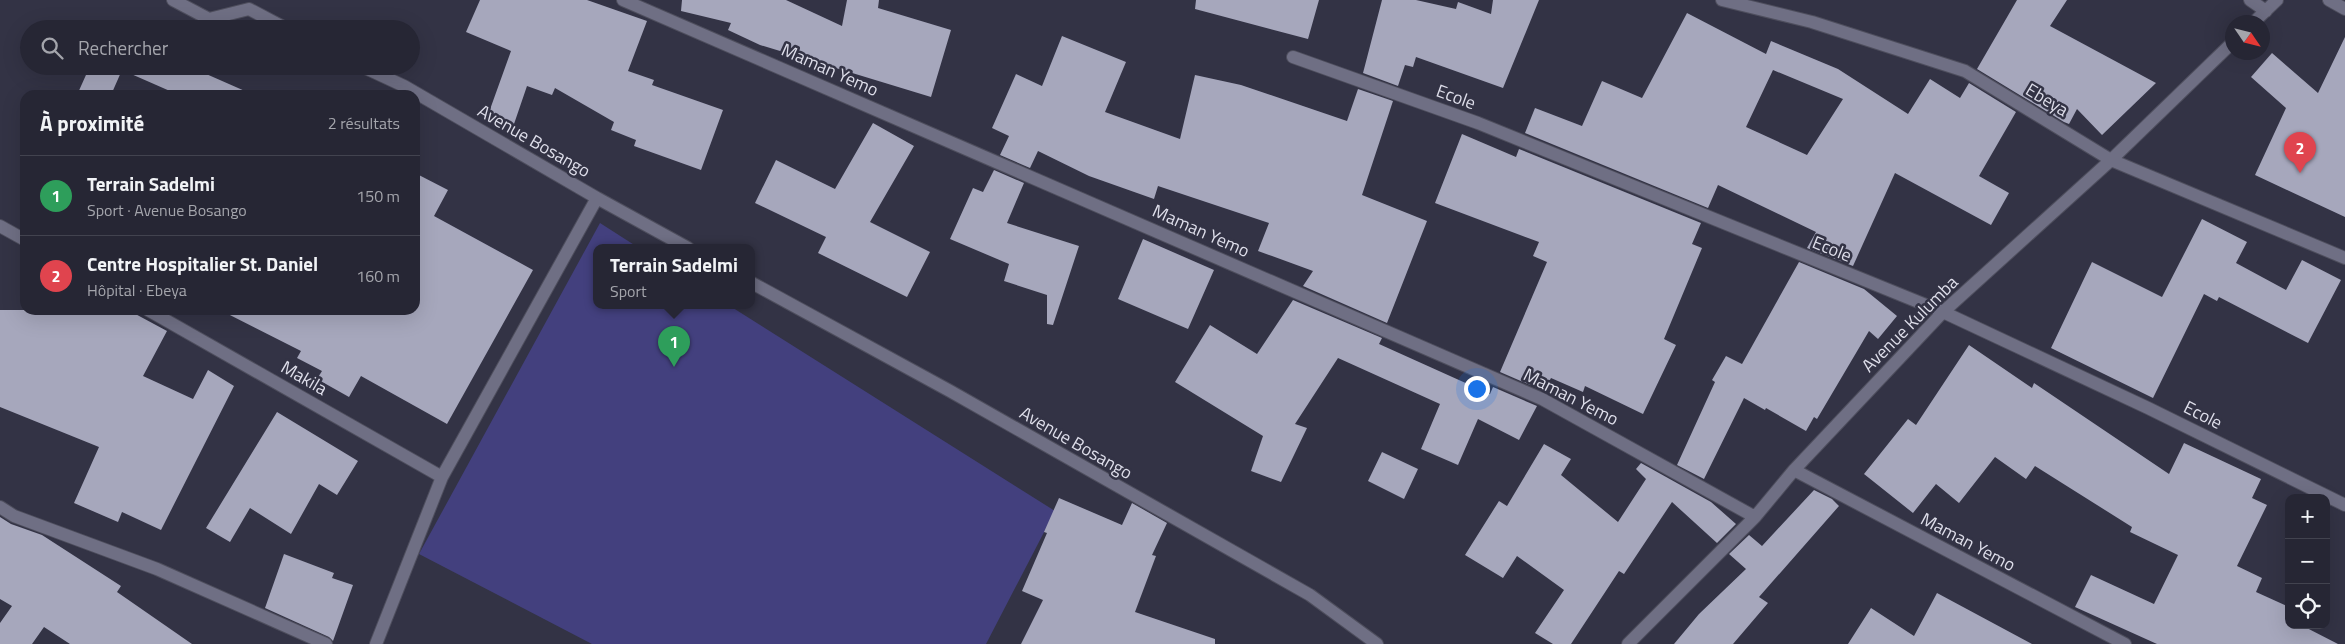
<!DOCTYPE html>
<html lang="fr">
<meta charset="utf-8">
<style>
:root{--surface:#262634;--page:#323240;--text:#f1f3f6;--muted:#a4a5ac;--line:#42434f;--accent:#86cf4b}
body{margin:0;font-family:"Titillium Web",sans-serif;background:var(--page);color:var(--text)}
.controls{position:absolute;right:15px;bottom:15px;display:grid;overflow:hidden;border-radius:10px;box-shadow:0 5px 20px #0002}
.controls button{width:45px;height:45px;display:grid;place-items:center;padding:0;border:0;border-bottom:1px solid var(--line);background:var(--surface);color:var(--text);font:25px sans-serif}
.compass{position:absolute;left:2225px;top:15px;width:45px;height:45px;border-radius:50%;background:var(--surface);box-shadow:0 5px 20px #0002;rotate:125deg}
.you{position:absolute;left:1476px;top:388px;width:18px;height:18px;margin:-12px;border:4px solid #fff;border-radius:50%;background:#1a73e8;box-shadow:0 0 0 8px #1a73e833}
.badge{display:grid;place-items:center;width:32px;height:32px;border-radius:50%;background:var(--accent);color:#fff;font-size:16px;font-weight:700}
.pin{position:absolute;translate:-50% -41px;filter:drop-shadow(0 1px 2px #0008)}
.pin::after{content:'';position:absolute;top:26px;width:18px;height:15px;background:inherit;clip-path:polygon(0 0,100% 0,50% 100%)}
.popup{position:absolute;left:593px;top:244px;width:162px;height:65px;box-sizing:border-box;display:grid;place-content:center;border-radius:10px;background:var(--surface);filter:drop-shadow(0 1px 4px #0005);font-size:16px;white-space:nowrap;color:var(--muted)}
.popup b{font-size:19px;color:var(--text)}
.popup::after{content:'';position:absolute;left:50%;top:100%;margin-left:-10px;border:10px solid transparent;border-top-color:var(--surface)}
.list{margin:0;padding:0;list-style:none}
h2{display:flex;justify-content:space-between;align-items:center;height:65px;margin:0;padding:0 20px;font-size:21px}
h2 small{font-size:16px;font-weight:400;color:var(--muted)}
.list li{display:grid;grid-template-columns:32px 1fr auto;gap:15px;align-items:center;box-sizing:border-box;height:80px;padding:0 20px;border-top:1px solid var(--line)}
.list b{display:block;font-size:19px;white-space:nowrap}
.list p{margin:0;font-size:16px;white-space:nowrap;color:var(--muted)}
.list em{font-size:16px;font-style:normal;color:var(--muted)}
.icon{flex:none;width:28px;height:28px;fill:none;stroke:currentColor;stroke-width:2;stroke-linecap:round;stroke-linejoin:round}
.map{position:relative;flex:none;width:2345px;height:644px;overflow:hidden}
.search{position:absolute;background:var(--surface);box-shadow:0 5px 20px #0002;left:20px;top:20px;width:400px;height:55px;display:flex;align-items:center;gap:12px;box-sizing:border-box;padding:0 18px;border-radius:28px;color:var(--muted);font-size:19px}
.panel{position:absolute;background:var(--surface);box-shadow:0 5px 20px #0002;left:20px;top:90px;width:400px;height:225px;border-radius:15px}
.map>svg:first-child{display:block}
.green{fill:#43407e}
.building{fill:#a6a7bc;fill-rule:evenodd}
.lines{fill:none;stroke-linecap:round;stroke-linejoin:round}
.minor-casing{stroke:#4e4e5d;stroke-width:14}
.minor{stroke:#6f6f84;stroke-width:12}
.labels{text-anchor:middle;stroke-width:5;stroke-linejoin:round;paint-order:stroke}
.street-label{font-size:18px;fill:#dedeea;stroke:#333345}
</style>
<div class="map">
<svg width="2345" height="644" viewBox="0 0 2345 644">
<rect width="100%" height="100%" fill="#333345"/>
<path class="green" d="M 600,223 L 639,248 L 596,248 L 596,306 L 730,306 L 1055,511 L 986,644 L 592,644 L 419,554 Z"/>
<path class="building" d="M 480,0 L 587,0 L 647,21 L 628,71 L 654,80 L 652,85 L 723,110 L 701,170 L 634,146 L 636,140 L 611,130 L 614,122 L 555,88 L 552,95 L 527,86 L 514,124 L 488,115 L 511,51 L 466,32 Z
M 682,0 L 786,0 L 842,26 L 847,0 L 879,0 L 878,8 L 951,30 L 931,97 L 760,45 L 728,30 L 731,23 L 681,11 Z
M 1196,0 L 1319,0 L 1308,39 L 1195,9 Z
M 1382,0 L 1416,0 L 1456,9 L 1458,2 L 1491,14 L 1493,0 L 1539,0 L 1503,88 L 1416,57 L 1413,67 L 1405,65 L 1398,86 L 1363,73 Z
M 2017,0 L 2067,0 L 2050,26 L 2156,83 L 2102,135 L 2077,109 L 2069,124 L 2064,122 L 1977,69 Z
M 1687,13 L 1766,54 L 1771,41 L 1838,69 L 1908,114 L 1930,79 L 1960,98 L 1969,83 L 2016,112 L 1979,176 L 2009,193 L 1991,225 L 1895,173 L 1853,266 L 1807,248 L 1816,232 L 1718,185 L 1708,208 L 1525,133 L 1535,108 L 1582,126 L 1602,81 L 1642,98 ZM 1773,70 L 1843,99 L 1807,155 L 1746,127 Z
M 1062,36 L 1126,62 L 1105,112 L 1180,139 L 1195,75 L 1241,85 L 1347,121 L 1358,89 L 1393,101 L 1362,195 L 1427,221 L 1387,323 L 1303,286 L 1313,271 L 1258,251 L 1269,223 L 1158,186 L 1154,199 L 1089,176 L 1038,151 L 1030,168 L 1000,155 L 1009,136 L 992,128 L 1016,74 L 1042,86 Z
M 2345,37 L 2345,217 L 2255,175 L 2286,108 L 2251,77 L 2272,53 L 2318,93 Z
M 90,66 L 188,66 L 254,95 L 179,95 L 122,70 L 111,95 L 77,95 Z
M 873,123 L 914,146 L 870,222 L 930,252 L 907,297 L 818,253 L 826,237 L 755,203 L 776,160 L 835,189 Z
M 1462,134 L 1516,157 L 1519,149 L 1701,223 L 1692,244 L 1702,248 L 1664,339 L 1676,345 L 1643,414 L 1585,386 L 1583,392 L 1551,378 L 1544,391 L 1500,372 L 1547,262 L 1533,256 L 1539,242 L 1435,203 Z
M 994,170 L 1024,183 L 1007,223 L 1079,246 L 1053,325 L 1047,324 L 1047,295 L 1004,281 L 1009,264 L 950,239 L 973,188 L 983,192 Z
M 415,173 L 448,190 L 434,216 L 533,270 L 447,424 L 361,376 L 349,397 L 317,379 L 322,371 L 297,358 L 301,351 L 220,310 L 415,310 Z
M 2202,219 L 2247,242 L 2236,263 L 2286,290 L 2302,260 L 2341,280 L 2308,343 L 2219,297 L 2217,301 L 2204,294 L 2153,398 L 2051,348 L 2092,262 L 2162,297 Z
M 1143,239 L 1214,270 L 1188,329 L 1118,299 Z
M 1799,262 L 1864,289 L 1897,316 L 1878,339 L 1869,331 L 1817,419 L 1814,417 L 1806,431 L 1766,408 L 1765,410 L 1744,398 L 1704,479 L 1677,465 L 1715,382 L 1712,380 L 1726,356 L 1742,364 Z
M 1293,300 L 1382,338 L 1379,344 L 1490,394 L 1493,387 L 1537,406 L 1519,440 L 1478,419 L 1458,465 L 1421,449 L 1440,404 L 1338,358 L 1295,424 L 1307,428 L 1281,482 L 1251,471 L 1263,436 L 1175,382 L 1210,325 L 1257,354 Z
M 0,310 L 128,310 L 167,331 L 143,376 L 193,399 L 208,370 L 234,386 L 161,530 L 122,512 L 118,522 L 74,503 L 99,447 L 0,407 Z
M 1969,345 L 2032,388 L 2034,383 L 2169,474 L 2184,443 L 2261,479 L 2252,498 L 2267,505 L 2237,566 L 2262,578 L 2256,592 L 2289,607 L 2289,625 L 2301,625 L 2338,644 L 2157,644 L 2075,607 L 2091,575 L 2154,604 L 2178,555 L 2130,532 L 2132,527 L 2035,466 L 2026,479 L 1995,457 L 1959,503 L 1936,484 L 1913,513 L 1864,474 L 1908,419 L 1916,425 Z
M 277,412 L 358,461 L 337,495 L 319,484 L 291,534 L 250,508 L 230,542 L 206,528 Z
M 1544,444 L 1571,459 L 1561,475 L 1618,522 L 1646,479 L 1636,469 L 1641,463 L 1711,502 L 1736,524 L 1717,543 L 1672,502 L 1624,574 L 1619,571 L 1571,644 L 1553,644 L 1535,633 L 1564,590 L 1517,556 L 1503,578 L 1465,555 L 1499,501 L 1507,506 Z
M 1382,452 L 1418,469 L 1404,499 L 1368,481 Z
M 1814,490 L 1832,499 L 1839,506 L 1759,597 L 1768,603 L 1733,644 L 1674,644 L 1699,614 L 1746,569 L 1729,554 L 1749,535 L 1762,546 Z
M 1059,498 L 1122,525 L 1132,503 L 1167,523 L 1152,555 L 1156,556 L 1135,612 L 1215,639 L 1215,644 L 1021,644 L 1043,600 L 1022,591 L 1047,533 L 1044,532 Z
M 0,517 L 11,524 L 42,535 L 121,586 L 117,592 L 192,644 L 70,644 L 44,627 L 32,644 L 0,644 L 0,623 L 12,606 L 0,599 Z
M 284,554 L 334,573 L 332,578 L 353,585 L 333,641 L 329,637 L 265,608 Z
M 1937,593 L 2032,644 L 1848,644 L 1871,608 L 1914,636 Z"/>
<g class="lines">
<g class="minor-casing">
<path id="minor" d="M 173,0 L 209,19 L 249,9 L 287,29
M 623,0 L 1542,399 L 1755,517
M 1722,0 L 1812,22 L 1965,71 L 2111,160 L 2345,258
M 2250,0 L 2266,11
M 2329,0 L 2345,9
M 2254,22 L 2277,0
M 1293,57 L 1478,123 L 1943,312 L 2148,408 L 2345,505
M 361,66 L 404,86 L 597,198 L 688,248
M 0,226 L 25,240
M 752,283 L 950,391 L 1310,595 L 1377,644
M 148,310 L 442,477
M 1794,470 L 2125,644
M 0,507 L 14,516 L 157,569 L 326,644
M 376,644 L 442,477 L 597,198
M 1628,644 L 1755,517 L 1794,470 L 1943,312 L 2111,160 L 2232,43"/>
</g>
<use href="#minor" class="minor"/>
</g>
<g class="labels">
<g class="street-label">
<text transform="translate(830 70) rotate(24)" y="6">Maman Yemo</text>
<text transform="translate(1456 97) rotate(20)" y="6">Ecole</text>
<text transform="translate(2047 100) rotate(31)" y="6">Ebeya</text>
<text transform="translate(534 141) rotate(30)" y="6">Avenue Bosango</text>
<text transform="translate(1201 231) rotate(24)" y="6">Maman Yemo</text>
<text transform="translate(1832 249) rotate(22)" y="6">Ecole</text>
<text transform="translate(1910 324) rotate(-45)" y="6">Avenue Kulumba</text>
<text transform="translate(304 378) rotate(30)" y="6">Makila</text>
<text transform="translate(1571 397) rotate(27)" y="6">Maman Yemo</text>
<text transform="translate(2203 415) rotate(27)" y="6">Ecole</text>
<text transform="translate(1076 443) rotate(30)" y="6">Avenue Bosango</text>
<text transform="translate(1968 542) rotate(28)" y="6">Maman Yemo</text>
</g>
</g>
</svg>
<div class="controls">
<button>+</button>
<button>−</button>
<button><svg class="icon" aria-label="locate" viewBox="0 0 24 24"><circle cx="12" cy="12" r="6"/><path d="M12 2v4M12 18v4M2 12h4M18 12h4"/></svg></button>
</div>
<svg class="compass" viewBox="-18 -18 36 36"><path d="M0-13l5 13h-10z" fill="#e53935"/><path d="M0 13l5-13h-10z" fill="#a4a5ac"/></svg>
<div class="you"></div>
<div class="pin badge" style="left:674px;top:367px;background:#2e9e5b">1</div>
<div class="popup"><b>Terrain Sadelmi</b>Sport</div>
<div class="pin badge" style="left:2300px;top:173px;background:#e0444e">2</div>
<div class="search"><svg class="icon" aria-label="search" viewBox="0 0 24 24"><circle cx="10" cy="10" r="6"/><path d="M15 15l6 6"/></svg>Rechercher</div>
<section class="panel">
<h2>À proximité<small>2 résultats</small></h2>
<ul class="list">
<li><span class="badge" style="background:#2e9e5b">1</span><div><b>Terrain Sadelmi</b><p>Sport · Avenue Bosango</p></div><em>150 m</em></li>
<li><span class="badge" style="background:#e0444e">2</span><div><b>Centre Hospitalier St. Daniel</b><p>Hôpital · Ebeya</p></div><em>160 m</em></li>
</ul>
</section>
</div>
